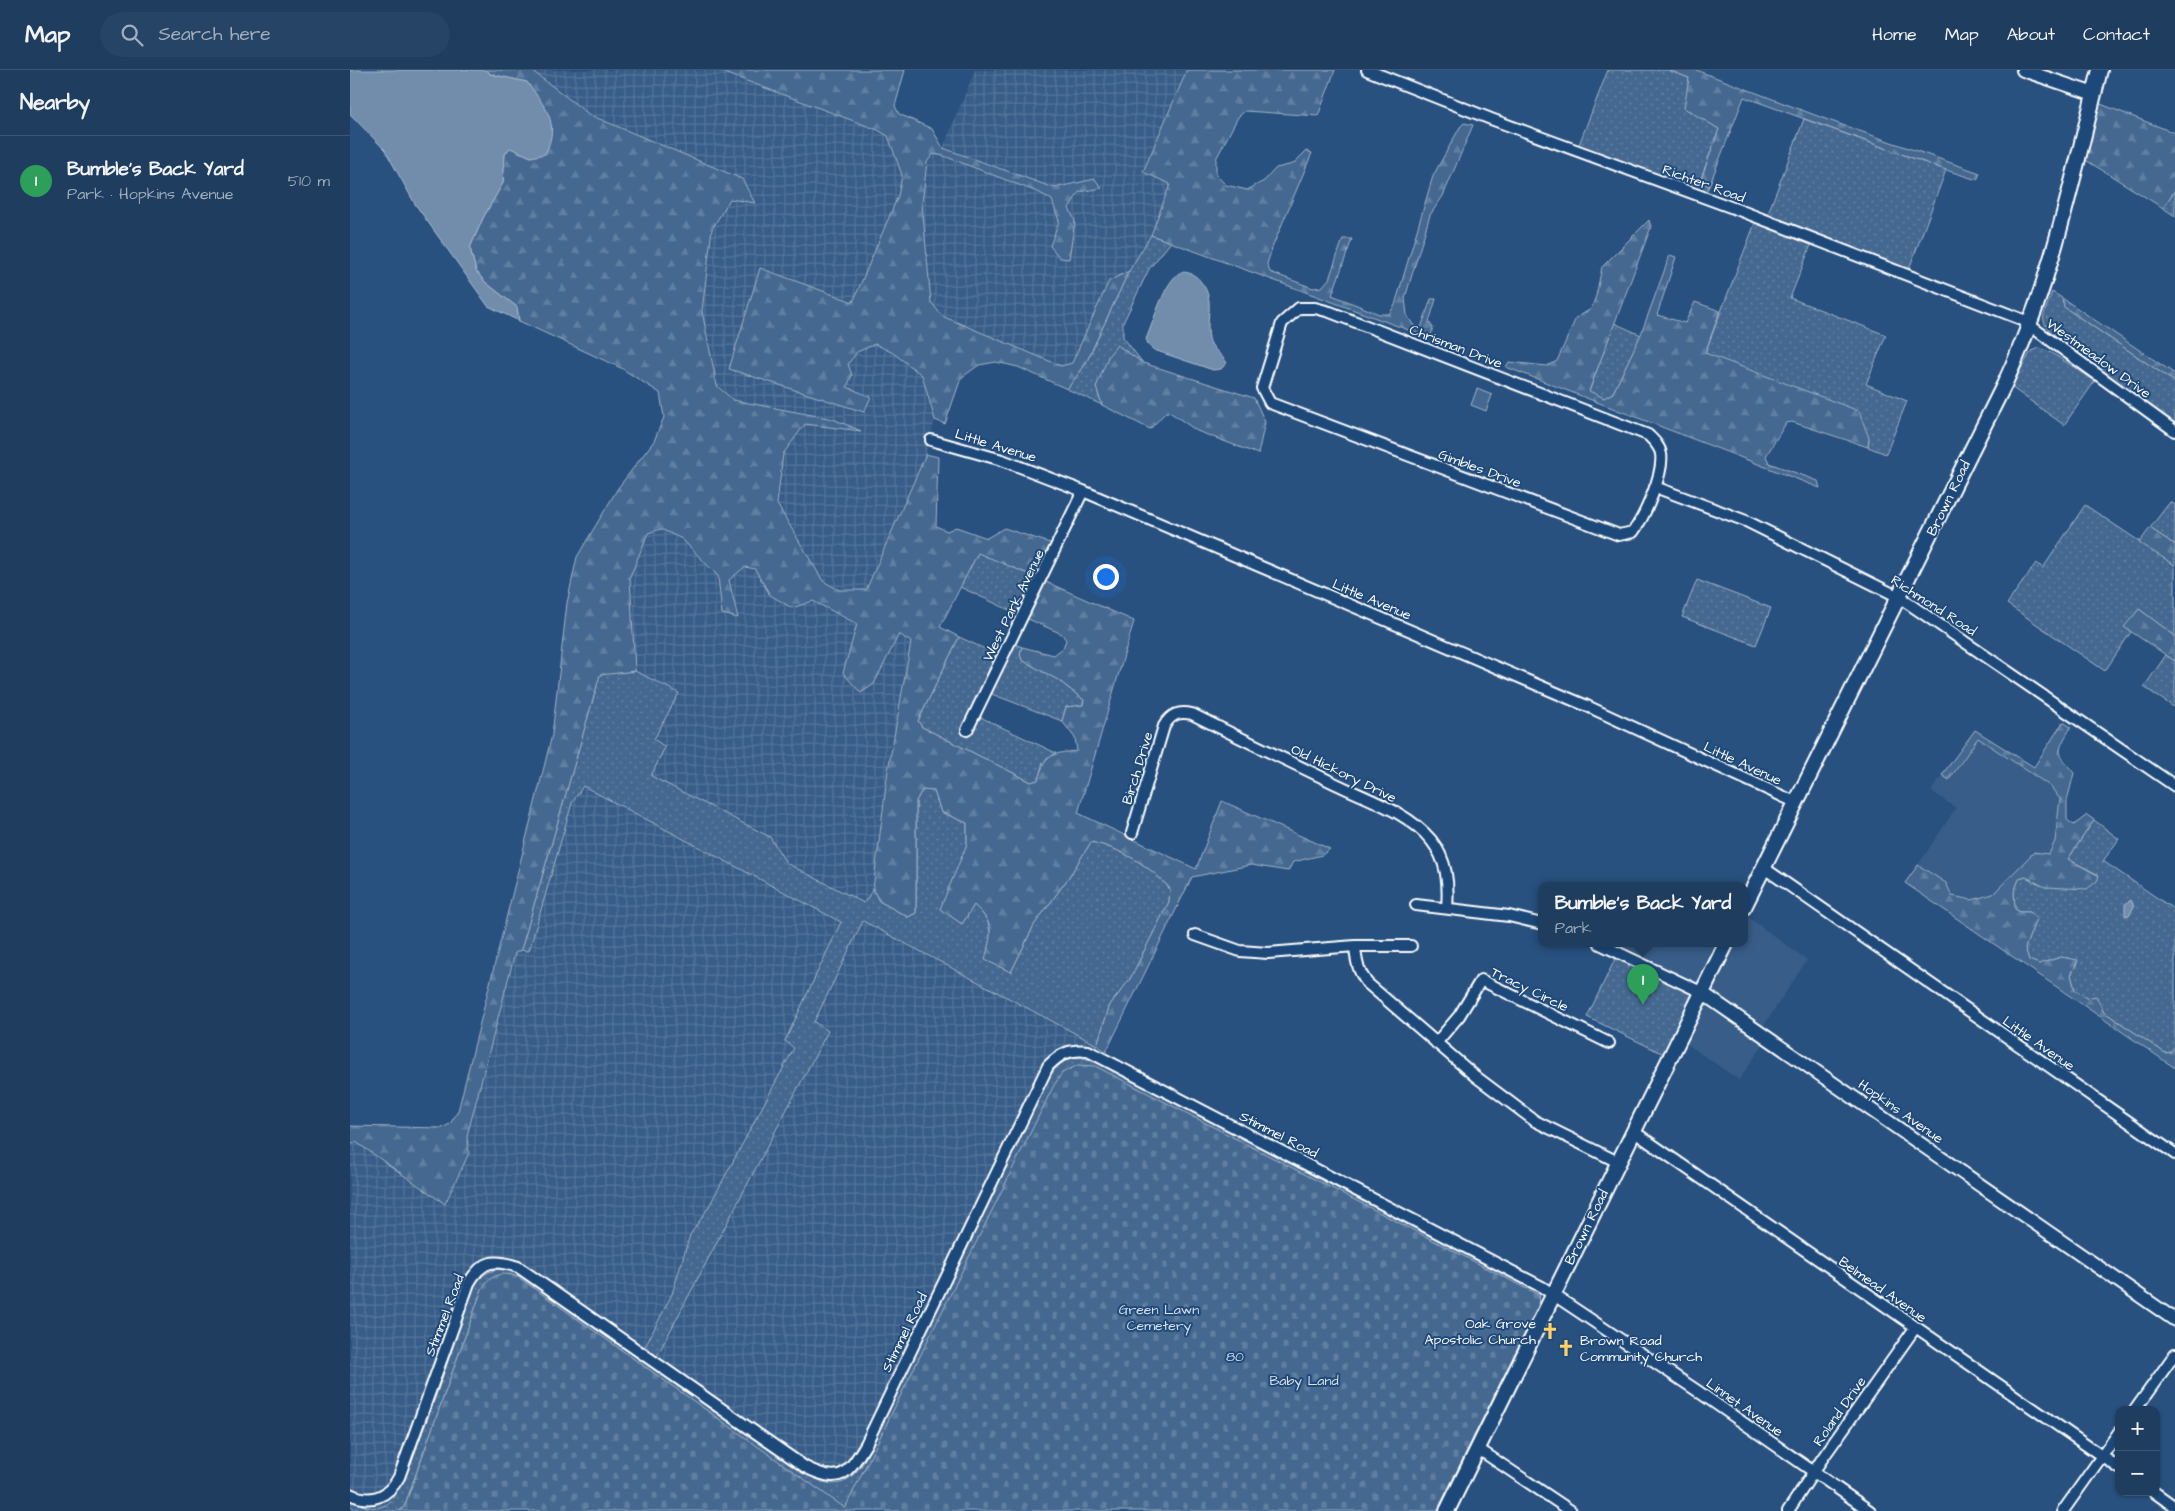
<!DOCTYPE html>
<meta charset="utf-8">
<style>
:root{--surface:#1e3d5f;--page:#264465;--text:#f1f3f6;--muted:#a1aebd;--line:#3c5674;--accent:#8bbbb9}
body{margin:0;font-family:"Architects Daughter",sans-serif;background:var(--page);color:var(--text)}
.controls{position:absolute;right:15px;bottom:15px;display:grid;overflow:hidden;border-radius:10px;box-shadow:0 1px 4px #0004}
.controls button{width:45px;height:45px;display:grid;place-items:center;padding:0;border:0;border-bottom:1px solid var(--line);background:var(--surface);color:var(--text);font:25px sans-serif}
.you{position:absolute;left:755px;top:506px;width:18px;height:18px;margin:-12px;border:4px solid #fff;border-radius:50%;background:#1a73e8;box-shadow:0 0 0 8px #1a73e833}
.badge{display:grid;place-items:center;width:32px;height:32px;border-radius:50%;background:var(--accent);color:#fff;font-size:16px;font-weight:700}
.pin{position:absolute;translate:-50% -41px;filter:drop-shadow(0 1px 2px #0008)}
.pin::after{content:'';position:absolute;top:26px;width:18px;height:15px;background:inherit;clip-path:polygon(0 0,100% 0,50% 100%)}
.popup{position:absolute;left:1188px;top:812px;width:210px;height:65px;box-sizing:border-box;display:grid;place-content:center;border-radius:10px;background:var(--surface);filter:drop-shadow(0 1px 4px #0005);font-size:16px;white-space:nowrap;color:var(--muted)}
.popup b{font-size:19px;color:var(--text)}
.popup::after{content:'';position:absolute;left:50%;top:100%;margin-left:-10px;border:10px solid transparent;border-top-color:var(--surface)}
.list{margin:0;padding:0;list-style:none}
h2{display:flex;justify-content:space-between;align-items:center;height:65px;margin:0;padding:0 20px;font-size:21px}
h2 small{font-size:16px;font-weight:400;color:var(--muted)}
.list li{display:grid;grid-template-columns:32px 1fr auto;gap:15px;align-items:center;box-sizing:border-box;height:90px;padding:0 20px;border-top:1px solid var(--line)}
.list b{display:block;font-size:19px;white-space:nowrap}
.list p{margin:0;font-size:16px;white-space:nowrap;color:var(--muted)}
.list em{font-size:16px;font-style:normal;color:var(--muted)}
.icon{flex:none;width:28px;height:28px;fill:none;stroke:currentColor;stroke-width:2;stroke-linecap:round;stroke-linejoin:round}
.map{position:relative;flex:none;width:1825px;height:1441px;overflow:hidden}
header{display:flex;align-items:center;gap:30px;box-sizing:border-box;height:70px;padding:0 25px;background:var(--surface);border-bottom:1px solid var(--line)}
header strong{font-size:24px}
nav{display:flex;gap:28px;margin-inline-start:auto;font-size:18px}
.search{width:350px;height:45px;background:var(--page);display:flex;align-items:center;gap:12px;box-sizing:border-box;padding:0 18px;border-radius:28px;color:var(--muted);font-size:19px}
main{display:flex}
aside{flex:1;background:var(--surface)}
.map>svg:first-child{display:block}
.built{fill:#375d88}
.industrial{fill:url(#industrial-grid)}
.grass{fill:url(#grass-dots);stroke:#a2b4c8}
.forest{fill:url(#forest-firs);stroke:#a2b4c8}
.cemetery{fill:url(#cemetery-stones);stroke:#a2b4c8}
.pitch{fill:#446890;stroke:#a2b4c8}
.water{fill:#718dab;stroke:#aabbcd}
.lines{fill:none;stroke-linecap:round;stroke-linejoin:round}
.minor-casing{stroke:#fff;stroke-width:14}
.tertiary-casing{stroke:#fff;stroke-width:16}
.secondary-casing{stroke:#fff;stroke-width:18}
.minor{stroke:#1f4a7a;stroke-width:10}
.tertiary{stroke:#1f4a7a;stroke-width:12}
.secondary{stroke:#1f4a7a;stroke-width:14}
.labels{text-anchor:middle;stroke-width:4;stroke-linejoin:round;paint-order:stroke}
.street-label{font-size:14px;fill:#fff;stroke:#1f4a7a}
.park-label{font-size:14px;fill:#dae1e9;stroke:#1f4a7a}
.poi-label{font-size:14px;fill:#fff;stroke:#1f4a7a;text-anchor:end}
</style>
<header>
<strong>Map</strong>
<div class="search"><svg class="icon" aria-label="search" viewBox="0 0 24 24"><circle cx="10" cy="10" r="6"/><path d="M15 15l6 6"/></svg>Search here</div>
<nav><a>Home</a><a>Map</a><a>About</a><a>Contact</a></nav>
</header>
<main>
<aside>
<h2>Nearby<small></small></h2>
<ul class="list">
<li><span class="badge" style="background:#2e9e5b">1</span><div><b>Bumble's Back Yard</b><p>Park · Hopkins Avenue</p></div><em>510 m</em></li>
</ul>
</aside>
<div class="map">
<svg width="1825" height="1441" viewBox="0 0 1825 1441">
<defs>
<pattern id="industrial-grid" width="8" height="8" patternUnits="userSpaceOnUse" patternTransform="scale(1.25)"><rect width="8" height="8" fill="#375d88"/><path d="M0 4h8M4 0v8" fill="none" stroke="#55759a"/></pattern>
<pattern id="grass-dots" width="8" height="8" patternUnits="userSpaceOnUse" patternTransform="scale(1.25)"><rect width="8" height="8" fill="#446890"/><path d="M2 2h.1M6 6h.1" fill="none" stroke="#607fa1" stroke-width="1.8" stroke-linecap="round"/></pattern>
<pattern id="forest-firs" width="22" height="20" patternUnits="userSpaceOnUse" patternTransform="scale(1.25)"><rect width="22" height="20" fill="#446890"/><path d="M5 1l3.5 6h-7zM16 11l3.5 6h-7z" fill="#607fa1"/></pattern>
<pattern id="cemetery-stones" width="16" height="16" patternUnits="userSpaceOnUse" patternTransform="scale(1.25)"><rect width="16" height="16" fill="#446890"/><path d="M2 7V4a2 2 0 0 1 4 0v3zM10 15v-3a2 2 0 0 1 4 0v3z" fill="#607fa1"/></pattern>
</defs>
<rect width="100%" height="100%" fill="#28517f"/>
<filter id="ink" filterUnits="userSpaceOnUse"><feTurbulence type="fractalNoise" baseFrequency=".02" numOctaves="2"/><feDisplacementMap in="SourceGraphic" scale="10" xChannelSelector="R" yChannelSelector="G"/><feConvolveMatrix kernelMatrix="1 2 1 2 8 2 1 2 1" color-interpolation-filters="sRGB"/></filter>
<g filter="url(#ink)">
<path class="built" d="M 1628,668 L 1700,716 L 1710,729 L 1705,771 L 1699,785 L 1684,782 L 1643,824 L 1622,830 L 1602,826 L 1596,813 L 1568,795 L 1606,738 L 1581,721 L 1592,705 L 1600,710 Z
M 1394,844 L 1457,890 L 1411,960 L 1419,966 L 1389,1010 L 1324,965 L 1314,985 L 1237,947 L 1273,874 L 1394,874 Z"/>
<path class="industrial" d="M 181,0 L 367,0 L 528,60 L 538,66 L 552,105 L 548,126 L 503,233 L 410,198 L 497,317 L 497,294 L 507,282 L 524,274 L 543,283 L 572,305 L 585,350 L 576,384 L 516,520 L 489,520 L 473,511 L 427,434 L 433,384 L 455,354 L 508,361 L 483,349 L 383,330 L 367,316 L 352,241 L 362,159 L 380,129 L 405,132 L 392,109 L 240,45 Z
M 625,0 L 837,0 L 793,102 L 820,114 L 801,165 L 779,201 L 759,211 L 722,293 L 711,296 L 592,246 L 581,232 L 572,133 L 577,92 L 583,84 L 594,86 L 690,123 L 702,130 L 709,151 L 700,176 L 725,151 L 719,138 L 729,122 L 745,109 L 704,118 L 593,78 Z
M 311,459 L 332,469 L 368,506 L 372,544 L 388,547 L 379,510 L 395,497 L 405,499 L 420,525 L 463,531 L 507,554 L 493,603 L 524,614 L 549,564 L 561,572 L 538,700 L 523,819 L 514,833 L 436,793 L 420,767 L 301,706 L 314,677 L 304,670 L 328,623 L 285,601 L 280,507 L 297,463 Z
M 233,715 L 491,852 L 436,971 L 444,978 L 358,1138 L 340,1165 L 322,1224 L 295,1277 L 307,1286 L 478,961 L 464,952 L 513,850 L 747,975 L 739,989 L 730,987 L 720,988 L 709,993 L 512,1395 L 503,1407 L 494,1413 L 473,1413 L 452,1402 L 168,1203 L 160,1200 L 50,1419 L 36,1435 L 26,1439 L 16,1438 L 0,1430 L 0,1075 L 6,1071 L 96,1134 L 119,1083 L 117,1066 L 165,882 L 171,880 L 179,881 L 222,733 Z"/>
<path class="grass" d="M 1258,0 L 1318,0 L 1339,8 L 1335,38 L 1369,59 L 1350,111 L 1359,116 L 1355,124 L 1228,77 Z
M 1454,49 L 1596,100 L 1559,199 L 1417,146 Z
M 1825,120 L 1825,146 L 1813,138 Z
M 1405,153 L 1461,175 L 1440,228 L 1536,265 L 1516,314 L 1557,331 L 1536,384 L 1518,377 L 1519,368 L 1355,283 Z
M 801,165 L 821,172 L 799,199 L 773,253 L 773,267 L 793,293 L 767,275 L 746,317 L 752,335 L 717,319 L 735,295 L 779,201 Z
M 1702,222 L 1712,228 L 1714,237 L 1825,312 L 1825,354 L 1710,271 C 1687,249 1692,251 1702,222 Z
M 1264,253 L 1291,265 L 1263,323 L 1254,328 L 1239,322 Z
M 1689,278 L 1702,283 L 1745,311 L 1714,355 L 1661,317 L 1681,281 Z
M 1820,432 L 1825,435 L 1825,475 L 1800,458 Z
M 1735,435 L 1825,495 L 1825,566 L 1789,539 L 1775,557 L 1781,562 L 1755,601 L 1657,534 L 1686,493 L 1693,498 Z
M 628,482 L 688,508 L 670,545 L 610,517 Z
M 1347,510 L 1421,538 L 1406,575 L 1332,547 Z
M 609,567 L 646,584 L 611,662 L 618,666 L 628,646 L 706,683 L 693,692 L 688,710 L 681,712 L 572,657 L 568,651 Z
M 662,573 L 672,577 L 670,584 L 672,590 L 708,610 L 734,630 L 733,635 L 716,637 L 712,651 L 639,623 Z
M 1816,585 L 1825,591 L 1825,638 L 1794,617 Z
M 285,601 L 329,623 L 304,669 L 315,677 L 301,706 L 420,767 L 436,793 L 514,833 L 523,819 L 529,831 L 558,847 L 566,843 L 566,731 L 572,720 L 584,721 L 591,742 L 617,753 L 617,774 L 591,839 L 612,854 L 624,835 C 645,854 641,864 636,890 L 661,902 L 684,855 L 719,807 L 741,772 C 770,778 801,796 820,819 L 819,832 L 780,909 L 760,935 L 747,975 L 513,851 L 464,952 L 478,961 L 307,1286 L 295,1277 L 322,1224 L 340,1165 L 358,1138 L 444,978 L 435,971 L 491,852 L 233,716 L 222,733 L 179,881 L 171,880 L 250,604 Z
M 1744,750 L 1769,769 L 1753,791 L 1825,840 L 1825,976 L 1820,983 L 1815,983 L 1754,942 L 1746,927 L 1737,928 L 1725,920 L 1721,905 L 1728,891 L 1711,887 L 1689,894 L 1679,890 L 1675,878 L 1686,849 L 1680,842 L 1670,842 L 1665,839 L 1664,822 L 1669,809 L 1676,807 L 1695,817 L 1749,805 L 1718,789 Z
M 1268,883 L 1349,923 L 1320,987 L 1237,947 Z
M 730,987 L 749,993 L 1190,1222 L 1189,1239 L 1091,1441 L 1087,1441 L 1188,1237 L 1189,1228 L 508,1413 L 495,1439 L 168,1207 L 159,1204 L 132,1219 L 55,1435 L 50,1441 L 9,1441 L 0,1436 L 0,1430 C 12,1436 24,1441 36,1435 C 57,1424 110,1253 122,1220 C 134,1200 146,1195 168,1203 L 452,1402 C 479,1416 491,1422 512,1395 L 691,1020 C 702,1002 709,989 730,987 Z"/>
<path class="forest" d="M 137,0 L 181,0 L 240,45 L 392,109 L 405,133 L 380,129 L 362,159 L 352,241 L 367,316 L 383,330 L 483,349 L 511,361 L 455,354 L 433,384 L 427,434 L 473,511 L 489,520 L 516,520 L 576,384 L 588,387 L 586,456 L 597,461 L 606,457 L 637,468 L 654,458 L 703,474 L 688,508 L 628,483 L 590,557 L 609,567 L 568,651 L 572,657 L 681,712 L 688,710 C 695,685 701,683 727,681 L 725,668 L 712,651 L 716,637 L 733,635 L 734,630 L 708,610 L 672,590 L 670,584 L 672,577 L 704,585 L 713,578 L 716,570 L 712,564 L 676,548 L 694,511 L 784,551 L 728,743 L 846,799 L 872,731 L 980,779 L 972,785 L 943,792 L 938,801 L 901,795 L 842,807 L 756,982 L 747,975 L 760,935 L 780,909 L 819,832 L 820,819 C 801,796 770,778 741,772 L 719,807 L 684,855 L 661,902 L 635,890 C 641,863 646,855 624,835 L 612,854 L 590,839 L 617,774 L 617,753 L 591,742 L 584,721 L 572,720 L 566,731 L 566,843 L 558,847 L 529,831 L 523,819 L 538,700 L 561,572 L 549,564 L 524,614 L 511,623 L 493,603 L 507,554 L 463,531 L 442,538 L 420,525 L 405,499 L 395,497 L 379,510 L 388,548 L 372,544 L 368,506 L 332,469 L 311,459 L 298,463 L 280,507 L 285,601 L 250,605 L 171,880 L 165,883 L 117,1066 L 119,1083 L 95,1134 L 6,1072 L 0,1075 L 0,1056 L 92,1058 L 100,1054 L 108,1041 L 202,665 L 217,533 L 227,487 L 268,418 L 304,371 L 314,347 L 310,323 L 271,298 L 169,251 L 167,237 L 135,212 L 126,201 L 120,178 L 133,148 L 153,113 L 155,84 L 160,77 L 181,87 L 177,12 L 140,4 Z
M 367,0 L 555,0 L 545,36 L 549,44 L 582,59 L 593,78 L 704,118 L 745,109 L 752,118 L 729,122 L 719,138 L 725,151 L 719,189 L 710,188 L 700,176 L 709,151 L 702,130 L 690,123 L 594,86 L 583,84 L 577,92 L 572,133 L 581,232 L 592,246 L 711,296 L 722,293 L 759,211 L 779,201 L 735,295 L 717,319 L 668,297 L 646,292 L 629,295 L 611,308 L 595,354 L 585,350 L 572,305 L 543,283 L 525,274 L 507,282 L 498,294 L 502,305 L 497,317 L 521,327 L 514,342 L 379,299 L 410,198 L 503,232 L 548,126 L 552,105 L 538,66 L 528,60 Z
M 837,0 L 985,0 L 968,46 L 895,41 L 888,47 L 866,89 L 866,105 L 876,115 L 897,120 L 914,111 L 926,98 L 943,94 L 956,81 L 962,83 L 922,178 L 917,194 L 920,202 L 963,218 L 972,217 L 979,209 L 993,169 L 1002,169 L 982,225 L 1029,244 L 1039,244 L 1045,235 L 1083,106 L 1110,57 L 1114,53 L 1123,55 L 1093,126 L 1080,145 L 1055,228 L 1057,245 L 1063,255 L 1071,258 L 1081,229 L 1086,229 L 1079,252 L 1083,258 L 1080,268 L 801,165 L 820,114 L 793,102 Z
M 1318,0 L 1346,0 L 1478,50 L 1630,103 L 1627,110 L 1596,100 L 1394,27 L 1359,116 L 1350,112 L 1369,59 L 1334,38 L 1339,8 Z
M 1748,33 L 1825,63 L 1825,120 L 1813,138 L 1734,89 Z
M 1299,150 L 1301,157 L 1239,321 L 1254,328 L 1263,323 L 1291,264 L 1320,185 L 1326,187 L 1307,245 L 1335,253 L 1345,232 L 1370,241 L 1355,283 L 1509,341 L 1519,368 L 1518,377 L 1442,352 L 1436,353 L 1416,386 L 1419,393 L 1468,411 L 1470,418 L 1156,297 L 1159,292 L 1197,296 L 1207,291 L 1226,248 L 1241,239 L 1246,226 L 1252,197 Z
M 1712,228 L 1825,304 L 1825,312 L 1714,237 Z
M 767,275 L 793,293 L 904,328 L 915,352 L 908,384 L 847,361 L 821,343 L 816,342 L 800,359 L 752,335 L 746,317 L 759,285 Z
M 1800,458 L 1825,475 L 1825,495 L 1789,473 Z
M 1789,539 L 1825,566 L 1825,591 L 1774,557 Z
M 1713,652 L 1721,657 C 1707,682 1705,681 1724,703 L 1717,731 L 1717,750 L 1724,755 L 1737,745 L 1744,750 L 1718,789 L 1749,806 L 1747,811 L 1737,819 L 1695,817 L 1676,807 L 1669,809 L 1664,822 L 1665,839 L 1670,842 L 1680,842 L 1686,849 L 1675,878 L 1679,890 L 1689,894 L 1711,887 L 1728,890 L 1721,905 L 1725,920 L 1737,928 L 1746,926 L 1754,942 L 1815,983 L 1820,982 L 1825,976 L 1825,998 L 1555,813 L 1568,795 L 1596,813 L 1602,826 L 1622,830 L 1643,824 L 1684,782 L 1699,784 L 1705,771 L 1710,729 L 1700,716 L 1628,668 L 1599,710 L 1592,705 L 1625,660 L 1684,697 Z"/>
<path class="cemetery" d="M 728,995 L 745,996 L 1187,1224 L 1189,1228 L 1188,1237 L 1087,1441 L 50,1441 L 55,1435 L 132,1219 C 142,1204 151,1201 168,1207 L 495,1438 L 703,1017 L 712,1003 Z"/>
<path class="pitch" d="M 1127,319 L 1142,325 L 1136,341 L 1121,335 Z"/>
<path class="water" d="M 0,0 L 137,0 L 140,4 L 177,12 C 195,37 211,52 195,84 L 181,87 L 160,78 L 155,84 L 153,113 L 133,148 L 120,178 L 126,201 L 135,212 L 167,237 L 169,251 L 138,236 L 65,134 L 35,80 L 0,44 Z
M 831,202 C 840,202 846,205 851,212 C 866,230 855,247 859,268 C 861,279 871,283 877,293 L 871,299 L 863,300 L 804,280 L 799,276 L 796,269 C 804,251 814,211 831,202 Z
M 1781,830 L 1784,837 L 1779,845 L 1775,846 L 1775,834 Z"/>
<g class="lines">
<g class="minor-casing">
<path id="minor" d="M 1017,0 L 1141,49 L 1394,142 L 1671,249 L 1825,361
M 949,238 L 965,238 L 980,242 L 1298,365 C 1303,370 1310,376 1311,384 C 1314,403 1295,446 1283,462 L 1269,465 L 920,333 L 912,318 L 932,253 Z
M 581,370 L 652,390 L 733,421 L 1237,636 L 1445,732
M 1305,417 L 1396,451 L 1549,527 L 1825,716
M 617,660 L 733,421
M 782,763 L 814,656 C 821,644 829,641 842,644 C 890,668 938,691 986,714 C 1017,729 1058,742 1081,770 C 1097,790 1099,813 1097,838
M 1414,798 L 1825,1084
M 1066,835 L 1159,846 L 1192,854
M 845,865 L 890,881 L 918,883 L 1005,876 L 1061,876
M 1250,874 L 1351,922
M 1005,876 C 1006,891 1008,901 1017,913 L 1125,1006 L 1185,1051 L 1268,1092
M 1086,973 L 1109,946 L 1131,910 L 1259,973
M 1283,1061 L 1769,1398
M 1785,1340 L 1825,1284
M 1127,1378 L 1221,1441
M 1804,1422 L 1825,1437
M 0,1424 C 21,1434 38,1427 49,1407 L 119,1213 C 132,1190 144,1189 168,1197 L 455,1397 C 491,1415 497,1405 516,1374 L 698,996 C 711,983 720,979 738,981 L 1192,1217 L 1349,1322 L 1520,1441
M 1438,1441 L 1472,1389 L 1565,1258
M 1713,1441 L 1769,1362"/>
</g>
<g class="tertiary-casing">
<path id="tertiary" d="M 1673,0 L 1744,24
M 1351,922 L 1825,1250"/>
</g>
<g class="secondary-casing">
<path id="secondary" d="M 1394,837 L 1654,315 C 1701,215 1723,106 1750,0
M 1097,1441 L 1376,874"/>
</g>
<use href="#minor" class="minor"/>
<use href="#tertiary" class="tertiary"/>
<use href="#secondary" class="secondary"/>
</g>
</g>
<defs>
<g id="church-bare" transform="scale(1.35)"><path d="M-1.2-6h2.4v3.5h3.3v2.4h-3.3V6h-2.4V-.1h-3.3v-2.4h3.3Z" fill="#ffd166" stroke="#1f4a7a" stroke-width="2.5" paint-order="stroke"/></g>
</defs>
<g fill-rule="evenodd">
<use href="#church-bare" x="1200" y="1261"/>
<use href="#church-bare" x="1216" y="1278"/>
</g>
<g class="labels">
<g class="street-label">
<text transform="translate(1354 113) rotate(20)" y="5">Richter Road</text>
<text transform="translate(1106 276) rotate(21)" y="5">Chrisman Drive</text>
<text transform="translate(1749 288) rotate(36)" y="5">Westmeadow Drive</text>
<text transform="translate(646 375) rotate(17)" y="5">Little Avenue</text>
<text transform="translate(1130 398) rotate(20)" y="5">Gimbles Drive</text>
<text transform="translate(1598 428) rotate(-64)" y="5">Brown Road</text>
<text transform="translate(1022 529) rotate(23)" y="5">Little Avenue</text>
<text transform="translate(663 535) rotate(-64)" y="5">West Park Avenue</text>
<text transform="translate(1584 535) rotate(33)" y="5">Richmond Road</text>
<text transform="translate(1393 693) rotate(25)" y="5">Little Avenue</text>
<text transform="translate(787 698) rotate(-73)" y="5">Birch Drive</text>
<text transform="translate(994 703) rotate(26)" y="5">Old Hickory Drive</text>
<text transform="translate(1180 919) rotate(26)" y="5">Tracy Circle</text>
<text transform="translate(1689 973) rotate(35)" y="5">Little Avenue</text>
<text transform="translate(1551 1041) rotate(35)" y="5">Hopkins Avenue</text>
<text transform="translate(929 1064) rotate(27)" y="5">Stimmel Road</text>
<text transform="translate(1236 1157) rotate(-64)" y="5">Brown Road</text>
<text transform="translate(1533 1219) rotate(35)" y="5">Belmead Avenue</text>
<text transform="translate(94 1245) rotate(-69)" y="5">Stimmel Road</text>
<text transform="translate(554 1262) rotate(-64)" y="5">Stimmel Road</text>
<text transform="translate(1395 1337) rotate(35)" y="5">Linnet Avenue</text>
<text transform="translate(1489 1341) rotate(-55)" y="5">Roland Drive</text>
</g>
<g class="park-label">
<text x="809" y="1244">Green Lawn<tspan x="809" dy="16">Cemetery</tspan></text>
<text x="885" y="1291">80</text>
<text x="954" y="1315">Baby Land</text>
</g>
<g class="poi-label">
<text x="1186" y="1258">Oak Grove<tspan x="1186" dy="16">Apostolic Church</tspan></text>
<text x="1230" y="1275" text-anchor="start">Brown Road<tspan x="1230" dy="16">Community Church</tspan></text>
</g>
</g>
</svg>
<div class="controls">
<button>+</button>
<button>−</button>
</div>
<div class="you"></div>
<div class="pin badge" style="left:1293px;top:935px;background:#2e9e5b">1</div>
<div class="popup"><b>Bumble's Back Yard</b>Park</div>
</div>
</main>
